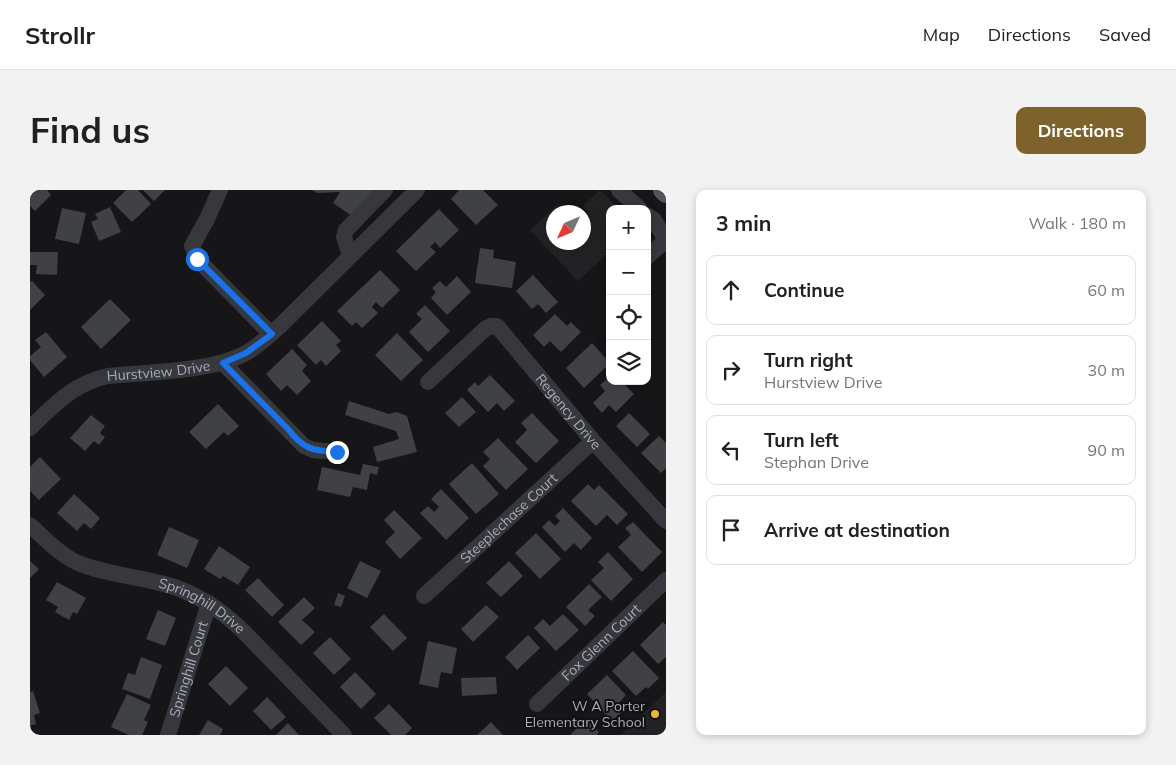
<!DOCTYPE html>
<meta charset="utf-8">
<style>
:root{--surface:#fff;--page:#f2f2f2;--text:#202124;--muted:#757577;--line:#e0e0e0;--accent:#7e622b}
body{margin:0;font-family:Mulish,sans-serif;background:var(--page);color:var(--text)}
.controls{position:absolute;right:15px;top:15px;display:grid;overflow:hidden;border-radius:10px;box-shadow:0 2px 8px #0003}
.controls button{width:45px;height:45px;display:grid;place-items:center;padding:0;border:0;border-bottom:1px solid var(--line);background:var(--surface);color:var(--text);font:25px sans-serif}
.compass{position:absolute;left:516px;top:15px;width:45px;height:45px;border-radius:50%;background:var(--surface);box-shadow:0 2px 8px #0003;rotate:226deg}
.stop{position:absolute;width:15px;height:15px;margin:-11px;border:4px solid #1a73e8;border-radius:50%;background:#fff}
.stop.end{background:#1a73e8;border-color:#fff;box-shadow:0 1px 5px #0008}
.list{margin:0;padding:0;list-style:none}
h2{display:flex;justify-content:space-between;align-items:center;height:65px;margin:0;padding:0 20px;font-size:21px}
h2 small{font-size:16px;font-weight:400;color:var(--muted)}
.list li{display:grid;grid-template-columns:32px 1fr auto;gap:15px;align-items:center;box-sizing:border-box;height:70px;margin:0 10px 10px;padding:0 10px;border:1px solid var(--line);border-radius:10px}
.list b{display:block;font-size:19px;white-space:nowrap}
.list p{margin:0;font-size:16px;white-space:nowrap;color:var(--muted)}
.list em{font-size:16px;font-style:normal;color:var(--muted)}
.icon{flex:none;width:28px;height:28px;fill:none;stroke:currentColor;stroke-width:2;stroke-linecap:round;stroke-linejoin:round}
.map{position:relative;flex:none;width:636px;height:545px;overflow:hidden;border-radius:10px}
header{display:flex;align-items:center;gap:30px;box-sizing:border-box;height:70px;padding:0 25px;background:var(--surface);border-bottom:1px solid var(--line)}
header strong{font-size:24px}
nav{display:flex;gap:28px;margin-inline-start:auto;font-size:18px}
.intro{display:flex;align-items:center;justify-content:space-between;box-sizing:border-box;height:120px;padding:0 30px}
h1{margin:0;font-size:35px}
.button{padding:12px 22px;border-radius:10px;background:var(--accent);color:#fff;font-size:18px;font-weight:700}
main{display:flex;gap:30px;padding:0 30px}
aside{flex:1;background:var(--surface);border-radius:10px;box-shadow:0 2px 8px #0003}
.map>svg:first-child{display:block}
.built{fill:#222225}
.building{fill:#404145}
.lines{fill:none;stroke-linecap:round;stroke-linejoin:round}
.minor{stroke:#37383d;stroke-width:16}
.major{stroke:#53555c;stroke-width:20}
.route{stroke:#1a73e8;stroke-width:6}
.poi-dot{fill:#f2b134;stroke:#111113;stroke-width:2}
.labels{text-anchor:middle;stroke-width:4;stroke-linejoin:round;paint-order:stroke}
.street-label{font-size:14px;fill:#a8adb8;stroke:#111113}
.poi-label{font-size:14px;fill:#a8adb8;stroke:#111113;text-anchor:end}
</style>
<header>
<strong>Strollr</strong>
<nav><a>Map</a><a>Directions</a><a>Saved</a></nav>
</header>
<div class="intro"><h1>Find us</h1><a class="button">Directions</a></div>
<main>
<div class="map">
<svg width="636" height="545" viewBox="0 0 636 545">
<rect width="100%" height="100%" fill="#161618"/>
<path class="built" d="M 570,0 L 589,19 L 580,19 L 580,61 L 548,91 L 500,40 L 528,14 L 535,22 L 524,22 L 524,52 L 554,52 L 554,26 L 558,21 L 553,16 Z
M 636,502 L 636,545 L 591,545 Z"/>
<path class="building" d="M 0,0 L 17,0 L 21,5 L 5,21 L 0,16 Z
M 96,0 L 108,0 L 121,14 L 102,32 L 83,13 Z
M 113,0 L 135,0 L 124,11 Z
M 282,0 L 344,0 L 325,28 L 303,13 L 310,2 L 287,3 Z
M 429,0 L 453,0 L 468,15 L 446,35 L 421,9 Z
M 80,17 L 91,42 L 69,51 L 61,32 L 68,29 L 65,24 Z
M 32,18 L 56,23 L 49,54 L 25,49 Z
M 409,19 L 429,40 L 410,58 L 405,52 L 400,57 L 406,62 L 386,81 L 366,61 Z
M 450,58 L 464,60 L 463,68 L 486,72 L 482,98 L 445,93 Z
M 0,62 L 28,62 L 27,85 L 6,84 L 7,75 L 0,75 Z
M 350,80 L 370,100 L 352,118 L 346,112 L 342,117 L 348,123 L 332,138 L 326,132 L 322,136 L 307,121 Z
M 503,85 L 528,112 L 516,123 L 508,114 L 502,119 L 486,101 Z
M 427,86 L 441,102 L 417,125 L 401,108 L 406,102 L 402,98 L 410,91 L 416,97 Z
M 2,91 L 15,105 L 0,120 L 0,92 Z
M 80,109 L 101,130 L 71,159 L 51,137 Z
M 395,115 L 420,141 L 398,162 L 379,142 L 392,129 L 386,124 Z
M 525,124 L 537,136 L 541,132 L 551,142 L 531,162 L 520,151 L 514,157 L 503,145 Z
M 292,131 L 311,151 L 306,155 L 311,161 L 296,176 L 291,170 L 286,175 L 267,155 Z
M 16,142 L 37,167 L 14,187 L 0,170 L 0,166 L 11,157 L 5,150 Z
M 367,143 L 393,170 L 371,191 L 345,165 Z
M 562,153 L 580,173 L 554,198 L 536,178 Z
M 262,159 L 277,175 L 272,181 L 281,191 L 267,205 L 257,195 L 251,201 L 236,184 Z
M 460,185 L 485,211 L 474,221 L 467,213 L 458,222 L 437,200 L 445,192 L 448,196 Z
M 580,186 L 580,191 L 598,191 L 595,195 L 604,204 L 586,222 L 579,215 L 572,223 L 563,213 L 575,201 L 570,195 Z
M 432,207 L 446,222 L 429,237 L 415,223 Z
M 319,211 L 359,224 L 367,222 L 377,226 L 387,262 L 347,272 L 343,257 L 369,249 L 366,241 L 315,225 Z
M 188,214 L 209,236 L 198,246 L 194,242 L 176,259 L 159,242 Z
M 502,223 L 529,251 L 506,273 L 485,252 L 497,240 L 491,233 Z
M 599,223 L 620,244 L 607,257 L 586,236 Z
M 61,225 L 75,236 L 70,243 L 75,247 L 69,255 L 64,251 L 55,261 L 40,248 Z
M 629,246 L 636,253 L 636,278 L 631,283 L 611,263 Z
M 468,248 L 498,279 L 476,300 L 453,276 L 460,269 L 453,262 Z
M 10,267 L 31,289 L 9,310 L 0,301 L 0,277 Z
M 442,273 L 469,304 L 446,324 L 419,294 Z
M 333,274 L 349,277 L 347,285 L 340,283 L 337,300 L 323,297 L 320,307 L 287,300 L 292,277 L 330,285 Z
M 558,294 L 564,300 L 569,295 L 598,324 L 587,335 L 577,325 L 566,336 L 541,311 Z
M 411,299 L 439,328 L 416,350 L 390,323 L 398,316 L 404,322 L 409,317 L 401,309 Z
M 44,304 L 70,328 L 61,339 L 54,333 L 47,341 L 27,323 Z
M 533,318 L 562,348 L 551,360 L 544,353 L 535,362 L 512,337 L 519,330 L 525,336 L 530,331 L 525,326 Z
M 364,320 L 392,348 L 370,369 L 355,352 L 365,342 L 354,330 Z
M 603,332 L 632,362 L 612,382 L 588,357 L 601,345 L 595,338 Z
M 139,337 L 169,350 L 157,378 L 127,365 Z
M 506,343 L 531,369 L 510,389 L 485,363 Z
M 189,356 L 220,377 L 208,395 L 193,386 L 190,389 L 174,379 Z
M 578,362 L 603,389 L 581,411 L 561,390 L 574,378 L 568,372 Z
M 0,371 L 9,379 L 0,388 Z
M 330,371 L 351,381 L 337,408 L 317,398 Z
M 479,371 L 493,386 L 471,407 L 456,393 Z
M 228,388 L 254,415 L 242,427 L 215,400 Z
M 27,392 L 56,408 L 47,424 L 43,422 L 39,430 L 25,422 L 28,417 L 16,410 Z
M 559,394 L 572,407 L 558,420 L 565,426 L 555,436 L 536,417 Z
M 308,403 L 315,406 L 311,417 L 304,415 Z
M 274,407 L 285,418 L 272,430 L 285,442 L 271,455 L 248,432 Z
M 456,415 L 469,427 L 443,452 L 431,439 Z
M 128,420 L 146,428 L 135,456 L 116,449 Z
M 354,424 L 377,448 L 363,461 L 340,437 Z
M 533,424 L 549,440 L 526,461 L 504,438 L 513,429 L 520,436 Z
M 633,432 L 636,435 L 636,467 L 628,474 L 610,455 Z
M 498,445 L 510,458 L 487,480 L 475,467 Z
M 300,447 L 321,469 L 304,485 L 283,463 Z
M 398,451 L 427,458 L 422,484 L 411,482 L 408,498 L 389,494 Z
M 603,461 L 629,488 L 618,499 L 616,497 L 606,506 L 582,481 Z
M 111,467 L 132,475 L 120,509 L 92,499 L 98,483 L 105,485 Z
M 196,476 L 218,498 L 200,516 L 178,494 Z
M 325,482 L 346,504 L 331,519 L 310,497 Z
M 577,485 L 596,505 L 587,515 L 593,521 L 582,531 L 557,504 Z
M 466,487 L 467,504 L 432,506 L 431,488 Z
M 3,501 L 10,523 L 4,525 L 6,534 L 0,536 L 0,502 Z
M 97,504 L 121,515 L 114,530 L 118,532 L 112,545 L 99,545 L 81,537 Z
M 237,507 L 256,527 L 241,540 L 223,521 Z
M 359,514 L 382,538 L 375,545 L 361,545 L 344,528 Z
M 556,529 L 569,542 L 567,545 L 540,545 Z
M 178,530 L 193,539 L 190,545 L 169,545 Z
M 461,532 L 473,545 L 447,545 Z
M 258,533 L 269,545 L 246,545 Z"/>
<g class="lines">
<g class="minor">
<path d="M 190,0 L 177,29 L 162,56 L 167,69 L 241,144"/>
<path d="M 589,0 L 610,19"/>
<path d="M 617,25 L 624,30 L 636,50"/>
<path d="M 320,65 L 314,47 L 316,40 L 355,0"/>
<path d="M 617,67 L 636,50"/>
<path d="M 193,173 L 274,256 L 283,260 L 307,262"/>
<path id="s1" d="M 398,192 L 455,139 L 461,136 L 467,136 L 563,251 L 636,331"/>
<path id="s2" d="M 0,238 C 24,215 44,193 78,186 C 118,182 181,182 216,163 C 229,156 241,144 252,134 L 387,0"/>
<path id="s3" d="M 0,335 C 14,348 30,365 48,373 C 77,385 108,386 138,395 C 166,403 191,420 212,440 L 314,545"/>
<path id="s4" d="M 394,406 L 563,251"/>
<path id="s5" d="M 507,514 L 636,390"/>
<path id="s6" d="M 138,545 L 179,413"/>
</g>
<path class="major" d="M 633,0 L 636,3"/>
</g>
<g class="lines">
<path class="route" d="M 167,69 L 242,144 L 216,163 L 193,173 L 258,239 C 273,259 283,261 307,262"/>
</g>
<circle class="poi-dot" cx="625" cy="524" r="5"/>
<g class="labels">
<g class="street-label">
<text dy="5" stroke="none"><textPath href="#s2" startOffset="146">Hurstview Drive</textPath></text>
<text dy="5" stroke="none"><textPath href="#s1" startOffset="202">Regency Drive</textPath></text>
<text dy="5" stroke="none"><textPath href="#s4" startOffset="115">Steeplechase Court</textPath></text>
<text dy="5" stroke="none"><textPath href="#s3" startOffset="194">Springhill Drive</textPath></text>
<text dy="5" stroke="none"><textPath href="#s5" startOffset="89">Fox Glenn Court</textPath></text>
<text dy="5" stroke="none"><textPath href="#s6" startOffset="69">Springhill Court</textPath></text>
</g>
<g class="poi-label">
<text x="615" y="521">W A Porter<tspan x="615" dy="16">Elementary School</tspan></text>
</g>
</g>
</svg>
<div class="controls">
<button>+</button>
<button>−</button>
<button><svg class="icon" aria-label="locate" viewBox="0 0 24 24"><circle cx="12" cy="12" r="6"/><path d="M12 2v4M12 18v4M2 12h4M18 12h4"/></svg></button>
<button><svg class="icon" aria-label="layers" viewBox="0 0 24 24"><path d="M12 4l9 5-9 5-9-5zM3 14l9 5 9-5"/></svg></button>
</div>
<svg class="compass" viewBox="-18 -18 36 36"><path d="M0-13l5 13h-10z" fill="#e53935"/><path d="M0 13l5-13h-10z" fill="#757577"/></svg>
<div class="stop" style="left:167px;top:69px"></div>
<div class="stop end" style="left:307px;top:262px"></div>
</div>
<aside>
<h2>3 min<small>Walk · 180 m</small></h2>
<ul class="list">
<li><svg class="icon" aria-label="ahead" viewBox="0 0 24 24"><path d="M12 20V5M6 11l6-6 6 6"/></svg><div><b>Continue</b></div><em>60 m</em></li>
<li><svg class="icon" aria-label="right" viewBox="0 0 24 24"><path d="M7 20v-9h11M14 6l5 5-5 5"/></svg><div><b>Turn right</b><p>Hurstview Drive</p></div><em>30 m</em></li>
<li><svg class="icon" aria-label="left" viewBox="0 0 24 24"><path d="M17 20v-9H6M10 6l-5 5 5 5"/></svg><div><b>Turn left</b><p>Stephan Drive</p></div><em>90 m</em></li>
<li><svg class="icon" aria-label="arrive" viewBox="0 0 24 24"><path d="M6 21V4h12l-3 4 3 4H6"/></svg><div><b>Arrive at destination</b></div></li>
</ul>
</aside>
</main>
